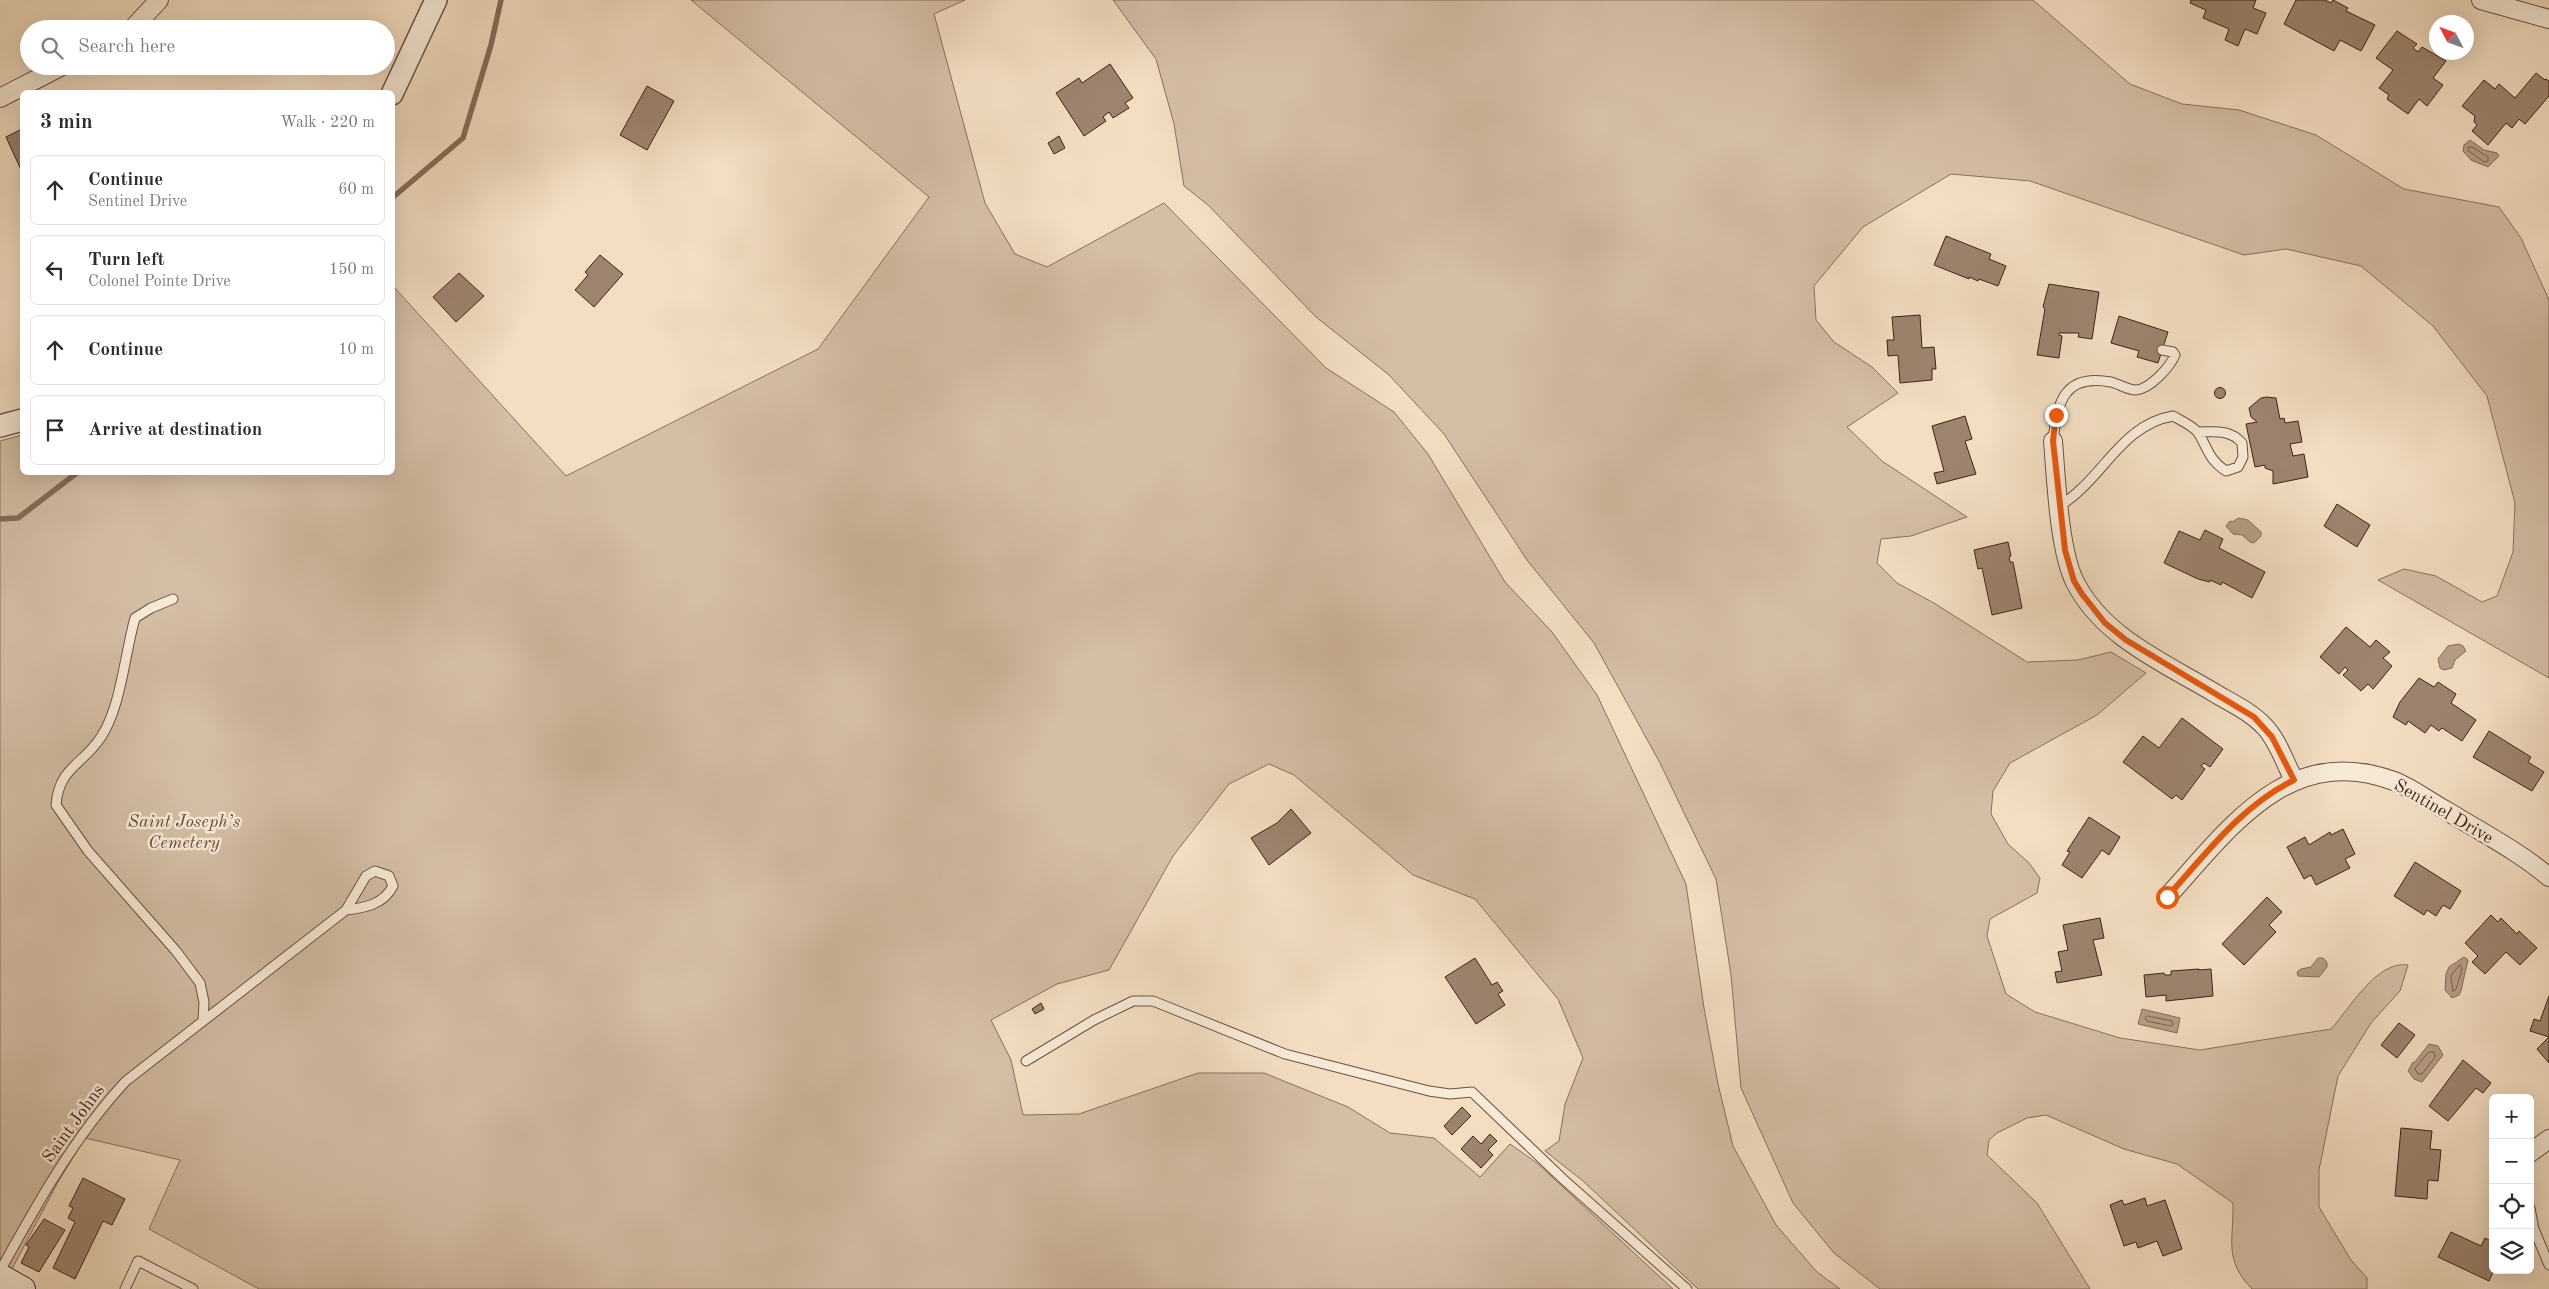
<!DOCTYPE html>
<meta charset="utf-8">
<style>
:root{--surface:#fff;--page:#f7f7f7;--text:#2b2b33;--muted:#7c7c81;--line:#e1e1e2}
body{margin:0;font-family:"Old Standard TT",serif;background:var(--page);color:var(--text)}
.controls{position:absolute;right:15px;bottom:15px;display:grid;overflow:hidden;border-radius:8px;box-shadow:0 5px 20px #0002}
.controls button{width:45px;height:45px;display:grid;place-items:center;padding:0;border:0;border-bottom:1px solid var(--line);background:var(--surface);color:var(--text);font:25px sans-serif}
.compass{position:absolute;left:2429px;top:15px;width:45px;height:45px;border-radius:50%;background:var(--surface);box-shadow:0 5px 20px #0002;rotate:311deg}
.stop{position:absolute;width:15px;height:15px;margin:-11px;border:4px solid #ea580c;border-radius:50%;background:#fff}
.stop.end{background:#ea580c;border-color:#fff;box-shadow:0 1px 5px #0008}
.list{margin:0;padding:0;list-style:none}
h2{display:flex;justify-content:space-between;align-items:center;height:65px;margin:0;padding:0 20px;font-size:21px}
h2 small{font-size:16px;font-weight:400;color:var(--muted)}
.list li{display:grid;grid-template-columns:32px 1fr auto;gap:15px;align-items:center;box-sizing:border-box;height:70px;margin:0 10px 10px;padding:0 10px;border:1px solid var(--line);border-radius:8px}
.list b{display:block;font-size:19px;white-space:nowrap}
.list p{margin:0;font-size:16px;white-space:nowrap;color:var(--muted)}
.list em{font-size:16px;font-style:normal;color:var(--muted)}
.icon{flex:none;width:28px;height:28px;fill:none;stroke:currentColor;stroke-width:2;stroke-linecap:round;stroke-linejoin:round}
.map{position:relative;flex:none;width:2549px;height:1289px;overflow:hidden}
.search{position:absolute;background:var(--surface);box-shadow:0 5px 20px #0002;left:20px;top:20px;width:375px;height:55px;display:flex;align-items:center;gap:12px;box-sizing:border-box;padding:0 18px;border-radius:28px;color:var(--muted);font-size:19px}
.panel{position:absolute;background:var(--surface);box-shadow:0 5px 20px #0002;left:20px;top:90px;width:375px;height:385px;border-radius:8px}
.map>svg:first-child{display:block}
.green{fill:#d4bea5;stroke:#8a705d}
.water{fill:#b69e87;stroke:#866c59}
.lines{fill:none;stroke-linecap:round;stroke-linejoin:round}
.shore{stroke:#7a604e;stroke-width:1}
.stream{stroke:#866c59;stroke-width:5.5}
.building{fill:#9d846f;stroke:#3f2215}
.service-casing{stroke:#6c5140;stroke-width:11}
.minor-casing{stroke:#6c5140;stroke-width:20}
.tertiary-casing{stroke:#6c5140;stroke-width:24}
.secondary-casing{stroke:#3f2215;stroke-width:26}
.service{stroke:#f7ead7;stroke-width:9}
.minor{stroke:#f7ead7;stroke-width:18}
.tertiary{stroke:#f7ead7;stroke-width:21}
.secondary{stroke:#f7ead7;stroke-width:24}
.route{stroke:#ea580c;stroke-width:6}
.labels{text-anchor:middle;stroke-width:5;stroke-linejoin:round;paint-order:stroke}
.street-label{font-size:18px;fill:#3f2215;stroke:#f7ead7}
.park-label{font-size:18px;font-style:italic;fill:#644939;stroke:#f7ead7}
</style>
<div class="map">
<svg width="2549" height="1289" viewBox="0 0 2549 1289">
<rect width="100%" height="100%" fill="#f3dec2"/>
<filter id="stains"><feTurbulence type="fractalNoise" baseFrequency=".004" numOctaves="4"/><feColorMatrix values="0 0 0 0 .2 0 0 0 0 .09 0 0 0 0 .02 0 0 0 .5 -.17"/></filter>
<radialGradient id="worn" r=".72"><stop offset=".6" stop-color="#630" stop-opacity="0"/><stop offset="1" stop-color="#630" stop-opacity=".3"/></radialGradient>
<path class="green" d="M 691,0 L 965,0 L 934,14 L 985,203 L 1015,254 L 1047,267 L 1164,203 L 1326,368 L 1394,412 L 1428,454 L 1505,582 L 1552,632 L 1597,695 L 1686,884 L 1704,1008 L 1718,1084 L 1733,1146 L 1776,1225 L 1817,1272 L 1840,1289 L 1698,1289 L 1583,1181 L 1545,1151 L 1559,1141 L 1565,1104 L 1583,1058 L 1558,999 L 1475,899 L 1413,875 L 1294,775 L 1269,764 L 1229,784 L 1173,856 L 1109,970 L 1057,984 L 991,1020 L 1011,1060 L 1023,1115 L 1079,1114 L 1198,1073 L 1264,1073 L 1348,1107 L 1390,1133 L 1434,1138 L 1480,1177 L 1510,1144 L 1537,1163 L 1673,1289 L 259,1289 L 149,1229 L 180,1160 L 85,1138 L 58,1182 L 12,1269 L 0,1263 L 0,441 L 22,435 L 22,472 L 392,472 L 393,286 L 566,476 L 818,349 L 929,197 Z
M 1113,0 L 2033,0 L 2130,84 L 2182,104 L 2239,110 L 2316,135 L 2404,189 L 2499,207 L 2521,238 L 2549,300 L 2549,678 L 2378,580 L 2404,569 L 2436,576 L 2482,602 L 2497,596 L 2513,552 L 2515,503 L 2487,396 L 2433,326 L 2361,266 L 2286,249 L 2244,255 L 2030,181 L 1951,174 L 1863,227 L 1814,286 L 1816,320 L 1834,342 L 1872,367 L 1898,393 L 1847,427 L 1882,461 L 1967,517 L 1911,536 L 1881,539 L 1877,563 L 1897,583 L 1934,603 L 2027,662 L 2078,660 L 2111,652 L 2146,673 L 2097,715 L 2010,763 L 1993,791 L 1991,814 L 2008,844 L 2029,863 L 2040,878 L 2037,893 L 1990,919 L 1987,936 L 2006,994 L 2035,1012 L 2120,1038 L 2200,1050 L 2331,1029 C 2350,1008 2377,960 2408,965 L 2400,991 L 2371,1023 L 2338,1076 L 2319,1170 L 2319,1207 L 2351,1260 L 2367,1278 L 2367,1289 L 2252,1289 C 2223,1259 2234,1240 2233,1203 L 2177,1164 L 2124,1149 L 2046,1115 L 2027,1118 L 1997,1133 L 1989,1140 L 1987,1155 L 2037,1203 L 2090,1289 L 1880,1289 L 1834,1253 L 1793,1203 L 1741,1088 L 1731,975 L 1716,879 L 1660,763 L 1594,643 L 1527,560 L 1444,434 L 1389,375 L 1316,317 L 1208,205 L 1184,186 L 1174,124 L 1156,59 Z"/>
<path class="water" d="M 2470,140 L 2484,150 L 2497,153 L 2499,156 L 2488,167 L 2471,160 L 2463,151 L 2464,145 Z
M 2239,518 L 2248,520 L 2261,532 L 2261,536 L 2254,543 L 2250,542 L 2242,535 L 2233,534 L 2226,526 L 2230,521 L 2232,522 Z
M 2459,644 L 2463,646 L 2466,651 L 2455,660 L 2452,668 L 2444,670 L 2440,668 L 2438,659 L 2448,646 Z
M 2464,957 L 2468,960 L 2461,991 L 2459,995 L 2452,998 L 2445,990 L 2446,974 L 2449,967 Z
M 2318,958 L 2323,958 L 2327,962 L 2327,967 L 2319,977 L 2298,976 L 2297,972 L 2301,969 L 2311,967 Z
M 2142,1009 L 2180,1018 L 2177,1033 L 2138,1024 Z
M 2429,1044 L 2438,1046 L 2443,1055 L 2422,1082 L 2414,1079 L 2408,1071 L 2413,1062 L 2414,1063 Z"/>
<g class="lines">
<path class="shore" d="M 2469,147 L 2472,147 L 2488,157 L 2488,161 L 2484,162 L 2469,151 Z
M 2460,965 L 2462,969 L 2456,989 L 2453,992 L 2451,976 Z
M 2148,1016 L 2172,1021 L 2173,1025 L 2171,1026 L 2147,1021 L 2145,1018 Z
M 2429,1052 L 2434,1052 L 2435,1057 L 2422,1074 L 2418,1074 L 2415,1069 Z"/>
<path class="stream" d="M 392,198 L 463,138 L 491,45 L 501,0
M 0,519 L 18,518 L 78,472"/>
</g>
<path class="building" d="M 2191,0 L 2256,0 L 2253,8 L 2266,13 L 2257,34 L 2245,29 L 2238,46 L 2225,40 L 2229,29 L 2203,18 L 2206,10 L 2190,3 Z
M 2296,0 L 2325,0 L 2331,3 L 2333,0 L 2348,8 L 2346,11 L 2375,25 L 2361,51 L 2340,40 L 2334,51 L 2284,24 Z
M 2397,31 L 2417,44 L 2413,48 L 2418,52 L 2422,47 L 2446,61 L 2433,78 L 2443,85 L 2427,106 L 2419,99 L 2408,114 L 2387,99 L 2389,95 L 2379,88 L 2393,70 L 2376,58 Z
M 1110,64 L 1133,98 L 1125,103 L 1129,108 L 1113,118 L 1109,112 L 1103,117 L 1106,121 L 1084,136 L 1056,93 L 1079,78 L 1082,83 Z
M 2536,73 L 2545,80 L 2546,79 L 2549,81 L 2549,96 L 2525,124 L 2519,119 L 2512,128 L 2506,123 L 2488,145 L 2472,131 L 2477,125 L 2474,122 L 2475,116 L 2462,106 L 2484,80 L 2495,89 L 2499,84 L 2515,98 Z
M 647,86 L 674,101 L 647,150 L 620,135 Z
M 22,129 L 22,172 L 6,137 Z
M 1059,136 L 1065,148 L 1054,154 L 1048,143 Z
M 1946,236 L 1991,254 L 1989,259 L 2006,266 L 1998,286 L 1979,279 L 1978,281 L 1969,277 L 1969,279 L 1934,265 Z
M 600,255 L 623,274 L 594,307 L 575,290 L 588,275 L 585,272 Z
M 459,273 L 484,296 L 456,322 L 433,297 Z
M 2049,284 L 2099,292 L 2092,339 L 2078,337 L 2079,333 L 2059,333 L 2059,335 L 2062,336 L 2059,358 L 2037,355 L 2045,309 L 2043,307 Z
M 1920,315 L 1922,348 L 1934,347 L 1936,369 L 1932,369 L 1932,380 L 1900,383 L 1898,355 L 1888,356 L 1887,340 L 1894,340 L 1892,317 Z
M 2119,316 L 2168,332 L 2158,363 L 2137,357 L 2139,351 L 2111,343 Z
M2214.5 393a5.5 5.5 0 1 1 11 0a5.5 5.5 0 1 1-11 0Z
M 2266,397 L 2276,398 L 2280,419 L 2284,418 L 2285,423 L 2298,421 L 2302,442 L 2290,444 L 2293,456 L 2304,454 L 2308,477 L 2273,484 L 2273,471 L 2265,468 L 2265,465 L 2255,467 L 2246,424 L 2257,422 L 2251,417 L 2249,408 L 2261,398 Z
M 1965,416 L 1972,439 L 1965,441 L 1976,474 L 1937,484 L 1934,473 L 1944,471 L 1932,426 Z
M 2337,504 L 2370,525 L 2357,547 L 2324,526 Z
M 2205,530 L 2223,539 L 2219,548 L 2265,572 L 2252,598 L 2222,582 L 2221,585 L 2210,580 L 2210,582 L 2198,579 L 2164,563 L 2179,531 L 2200,540 Z
M 2008,542 L 2011,556 L 2009,557 L 2010,562 L 2013,562 L 2022,608 L 1992,615 L 1982,568 L 1978,569 L 1974,550 Z
M 2346,627 L 2370,647 L 2376,640 L 2390,652 L 2383,658 L 2392,666 L 2373,689 L 2368,684 L 2361,691 L 2343,675 L 2348,670 L 2345,667 L 2339,674 L 2320,657 Z
M 2419,678 L 2434,687 L 2438,682 L 2456,694 L 2451,703 L 2476,720 L 2462,741 L 2442,728 L 2439,731 L 2431,725 L 2425,733 L 2408,721 L 2406,725 L 2393,717 L 2400,702 Z
M 2182,718 L 2223,749 L 2210,767 L 2204,763 L 2201,766 L 2205,769 L 2182,800 L 2176,795 L 2172,799 L 2123,762 L 2143,736 L 2159,748 Z
M 2489,731 L 2531,757 L 2528,762 L 2544,772 L 2532,791 L 2473,757 Z
M 1291,809 L 1311,833 L 1269,865 L 1251,838 L 1277,823 Z
M 2089,817 L 2120,837 L 2109,855 L 2102,850 L 2082,878 L 2062,865 L 2070,852 L 2067,851 Z
M 2343,829 L 2355,854 L 2345,859 L 2350,868 L 2316,885 L 2311,875 L 2304,879 L 2287,847 L 2305,837 L 2309,845 L 2330,832 L 2331,835 Z
M 2415,862 L 2461,891 L 2450,909 L 2443,905 L 2436,916 L 2427,910 L 2424,915 L 2394,896 Z
M 2267,897 L 2282,912 L 2269,925 L 2276,932 L 2244,965 L 2222,944 Z
M 2491,915 L 2498,922 L 2501,918 L 2517,934 L 2519,931 L 2537,948 L 2520,965 L 2506,952 L 2485,974 L 2472,962 L 2478,956 L 2465,943 Z
M 2100,918 L 2104,938 L 2093,940 L 2102,975 L 2057,983 L 2055,972 L 2062,971 L 2058,952 L 2068,950 L 2063,925 Z
M 1475,958 L 1492,985 L 1497,982 L 1503,991 L 1498,994 L 1505,1005 L 1476,1024 L 1445,977 Z
M 2199,969 L 2199,970 L 2211,969 L 2213,996 L 2166,1001 L 2166,995 L 2146,997 L 2144,975 L 2164,973 L 2165,975 L 2171,975 L 2171,971 Z
M 2549,996 L 2549,1063 L 2537,1049 L 2549,1037 L 2530,1031 L 2534,1019 L 2540,1021 Z
M 1041,1003 L 1044,1009 L 1035,1014 L 1032,1009 Z
M 2399,1023 L 2415,1035 L 2397,1058 L 2381,1045 Z
M 2463,1060 L 2491,1083 L 2483,1093 L 2476,1088 L 2448,1121 L 2429,1106 Z
M 1462,1107 L 1471,1116 L 1452,1135 L 1444,1126 Z
M 2401,1128 L 2432,1131 L 2430,1149 L 2441,1150 L 2438,1181 L 2428,1180 L 2427,1199 L 2395,1196 Z
M 1490,1134 L 1497,1141 L 1488,1150 L 1493,1155 L 1481,1168 L 1461,1149 L 1473,1136 L 1481,1144 Z
M 83,1178 L 125,1199 L 112,1225 L 103,1221 L 75,1279 L 53,1268 L 75,1222 L 68,1218 L 73,1208 L 69,1206 Z
M 2145,1198 L 2147,1206 L 2165,1200 L 2182,1249 L 2163,1256 L 2157,1241 L 2138,1248 L 2136,1242 L 2124,1246 L 2110,1205 L 2122,1200 L 2124,1205 Z
M 44,1219 L 65,1230 L 39,1272 L 21,1263 L 29,1247 L 26,1245 Z
M 2451,1232 L 2481,1246 L 2485,1238 L 2493,1242 L 2494,1270 L 2489,1281 L 2438,1257 Z"/>
<g class="lines">
<g class="service-casing">
<path id="service" d="M 2053,441 C 2057,402 2064,373 2111,382 C 2119,384 2128,390 2136,390 C 2150,389 2170,367 2175,355 L 2173,352 L 2162,350
M 2060,506 C 2067,501 2075,495 2081,489 C 2110,462 2130,423 2173,416 C 2180,420 2194,426 2199,434 C 2208,449 2209,460 2226,471 L 2238,467 L 2243,457 L 2242,443 C 2230,429 2215,432 2198,432
M 173,599 L 151,608 L 135,618 C 125,653 121,707 101,737 C 83,765 59,767 56,805 L 88,851 L 176,951 L 200,983 L 204,1002 L 203,1021
M 375,871 L 389,876 L 393,886 C 384,904 365,908 346,910 L 366,876 Z
M 1026,1061 L 1094,1020 L 1133,1001 L 1153,1001 L 1285,1054 L 1429,1091 L 1450,1094 L 1472,1092 L 1563,1179 L 1687,1289
M 2530,1208 L 2534,1229 L 2549,1265
M 0,1271 C 37,1204 74,1137 126,1081 L 346,910
M 125,1289 L 138,1261 L 193,1289"/>
</g>
<g class="minor-casing">
<path id="minor" d="M 2481,0 L 2549,19
M 132,29 L 159,0
M 0,98 L 62,66
M 2053,441 C 2056,477 2059,551 2075,582 C 2103,638 2167,664 2218,695 C 2234,704 2252,713 2265,727 C 2278,741 2285,763 2294,780
M 2167,897 C 2230,828 2288,742 2394,781 C 2412,788 2430,802 2447,811 C 2481,832 2518,851 2549,877
M 2530,1153 L 2549,1139"/>
</g>
<g class="tertiary-casing">
<path id="tertiary" d="M 392,94 L 436,0
M 0,426 L 22,420"/>
</g>
<g class="secondary-casing">
<path id="secondary" d="M 0,1276 L 23,1289"/>
</g>
<use href="#service" class="service"/>
<use href="#minor" class="minor"/>
<use href="#tertiary" class="tertiary"/>
<use href="#secondary" class="secondary"/>
</g>
<g class="lines">
<path class="route" d="M 2056,415 L 2053,441 L 2065,550 L 2074,581 L 2082,594 L 2105,623 L 2126,640 L 2254,717 L 2272,737 L 2294,780 C 2241,806 2206,854 2167,897"/>
</g>
<g class="labels">
<g class="street-label">
<text transform="translate(2444 811) rotate(30)" y="6">Sentinel Drive</text>
<text transform="translate(73 1123) rotate(-54)" y="6">Saint Johns</text>
</g>
<g class="park-label">
<text x="184" y="827">Saint Joseph’s<tspan x="184" dy="21">Cemetery</tspan></text>
</g>
</g>
<rect width="100%" height="100%" filter="url(#stains)"/>
<rect width="100%" height="100%" fill="url(#worn)"/>
</svg>
<div class="controls">
<button>+</button>
<button>−</button>
<button><svg class="icon" aria-label="locate" viewBox="0 0 24 24"><circle cx="12" cy="12" r="6"/><path d="M12 2v4M12 18v4M2 12h4M18 12h4"/></svg></button>
<button><svg class="icon" aria-label="layers" viewBox="0 0 24 24"><path d="M12 4l9 5-9 5-9-5zM3 14l9 5 9-5"/></svg></button>
</div>
<svg class="compass" viewBox="-18 -18 36 36"><path d="M0-13l5 13h-10z" fill="#e53935"/><path d="M0 13l5-13h-10z" fill="#7c7c81"/></svg>
<div class="stop" style="left:2167px;top:897px"></div>
<div class="stop end" style="left:2056px;top:415px"></div>
<div class="search"><svg class="icon" aria-label="search" viewBox="0 0 24 24"><circle cx="10" cy="10" r="6"/><path d="M15 15l6 6"/></svg>Search here</div>
<section class="panel">
<h2>3 min<small>Walk · 220 m</small></h2>
<ul class="list">
<li><svg class="icon" aria-label="ahead" viewBox="0 0 24 24"><path d="M12 20V5M6 11l6-6 6 6"/></svg><div><b>Continue</b><p>Sentinel Drive</p></div><em>60 m</em></li>
<li><svg class="icon" aria-label="left" viewBox="0 0 24 24"><path d="M17 20v-9H6M10 6l-5 5 5 5"/></svg><div><b>Turn left</b><p>Colonel Pointe Drive</p></div><em>150 m</em></li>
<li><svg class="icon" aria-label="ahead" viewBox="0 0 24 24"><path d="M12 20V5M6 11l6-6 6 6"/></svg><div><b>Continue</b></div><em>10 m</em></li>
<li><svg class="icon" aria-label="arrive" viewBox="0 0 24 24"><path d="M6 21V4h12l-3 4 3 4H6"/></svg><div><b>Arrive at destination</b></div></li>
</ul>
</section>
</div>
